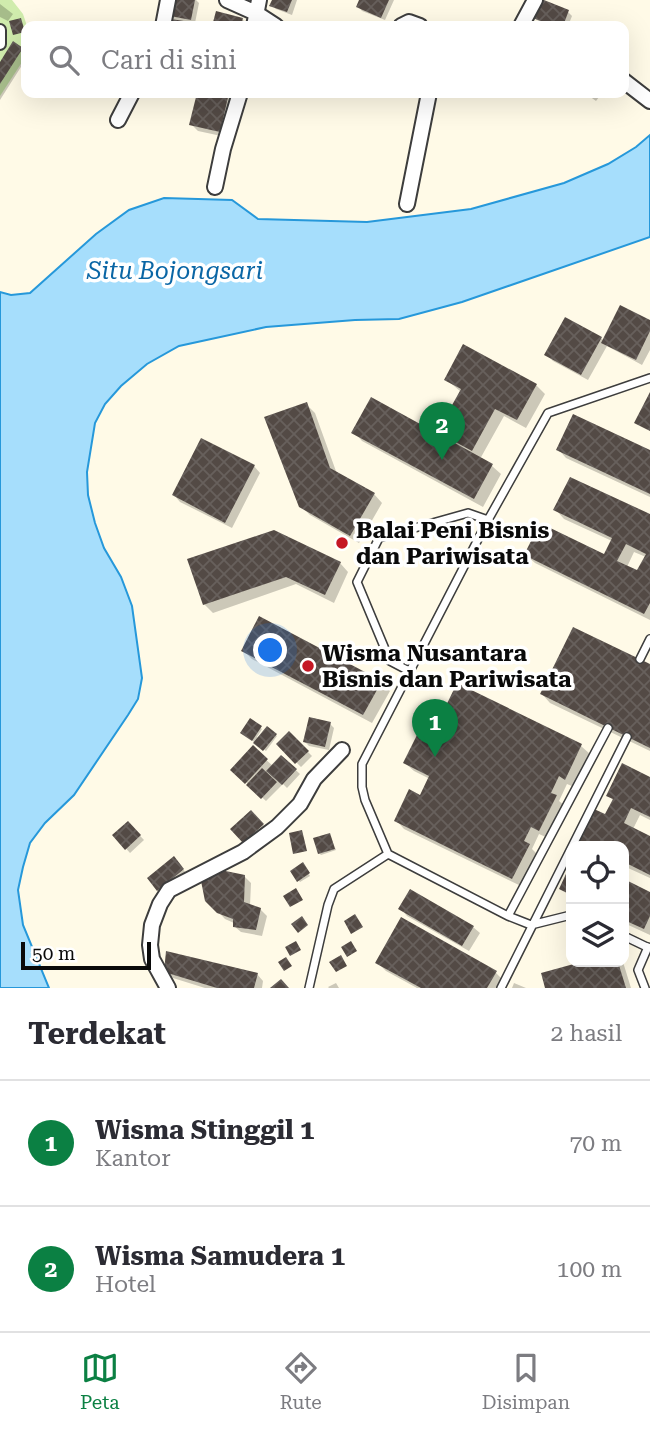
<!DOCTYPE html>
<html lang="id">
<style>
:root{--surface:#fff;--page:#f7f7f7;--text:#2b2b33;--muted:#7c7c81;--line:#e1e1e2;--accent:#0b8043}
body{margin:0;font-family:"Roboto Serif",serif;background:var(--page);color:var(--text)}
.controls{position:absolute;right:21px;bottom:21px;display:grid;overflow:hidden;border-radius:14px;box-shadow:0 7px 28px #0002}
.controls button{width:63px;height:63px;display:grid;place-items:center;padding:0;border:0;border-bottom:2px solid var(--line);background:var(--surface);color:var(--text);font:35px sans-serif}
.scale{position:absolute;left:21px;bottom:18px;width:130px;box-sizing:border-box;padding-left:7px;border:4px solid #0a0a0a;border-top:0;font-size:19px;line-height:24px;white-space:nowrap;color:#0a0a0a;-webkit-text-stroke:5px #fff;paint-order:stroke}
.you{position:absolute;left:271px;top:651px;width:24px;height:24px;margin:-18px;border:5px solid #fff;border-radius:50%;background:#1a73e8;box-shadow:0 0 0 10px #1a73e833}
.badge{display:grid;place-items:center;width:46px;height:46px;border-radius:50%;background:var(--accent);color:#fff;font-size:23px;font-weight:700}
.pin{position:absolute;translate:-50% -58px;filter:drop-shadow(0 2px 4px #0008)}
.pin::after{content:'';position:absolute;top:37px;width:24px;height:21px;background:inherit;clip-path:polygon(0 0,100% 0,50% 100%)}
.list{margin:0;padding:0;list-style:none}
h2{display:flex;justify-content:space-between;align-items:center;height:91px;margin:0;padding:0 28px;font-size:30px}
h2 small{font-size:23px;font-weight:400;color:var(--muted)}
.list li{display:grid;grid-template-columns:46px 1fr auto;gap:21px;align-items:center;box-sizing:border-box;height:126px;padding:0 28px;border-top:2px solid var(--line)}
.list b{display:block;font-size:26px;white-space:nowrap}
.list p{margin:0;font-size:23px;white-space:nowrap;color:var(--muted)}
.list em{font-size:23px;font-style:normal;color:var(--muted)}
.icon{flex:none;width:38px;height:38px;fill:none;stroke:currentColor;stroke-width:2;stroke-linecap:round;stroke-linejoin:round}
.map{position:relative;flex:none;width:650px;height:988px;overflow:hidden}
.search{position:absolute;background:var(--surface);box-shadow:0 7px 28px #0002;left:21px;right:21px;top:21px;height:77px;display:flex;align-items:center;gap:18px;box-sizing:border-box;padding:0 24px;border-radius:14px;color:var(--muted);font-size:26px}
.sheet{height:343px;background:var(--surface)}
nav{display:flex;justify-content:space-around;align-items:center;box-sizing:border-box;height:98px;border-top:2px solid var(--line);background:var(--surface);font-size:19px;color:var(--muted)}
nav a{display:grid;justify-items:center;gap:4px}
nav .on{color:var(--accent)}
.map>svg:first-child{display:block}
.green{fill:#d0ecad}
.water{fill:#a6defc;stroke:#2698da;stroke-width:2}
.shadow{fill:#0003;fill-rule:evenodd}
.building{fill:url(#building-cross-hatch);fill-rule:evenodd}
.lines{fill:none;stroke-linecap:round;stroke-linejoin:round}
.service-casing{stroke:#3d3d3d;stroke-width:10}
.pedestrian-casing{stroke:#3d3d3d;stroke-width:14}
.minor-casing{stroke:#3d3d3d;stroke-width:18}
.service{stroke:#fff;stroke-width:7}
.pedestrian{stroke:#fff;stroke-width:10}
.minor{stroke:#fff;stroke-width:14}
.poi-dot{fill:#c51724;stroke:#fff;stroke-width:2.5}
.labels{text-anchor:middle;stroke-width:7;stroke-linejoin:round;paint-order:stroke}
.poi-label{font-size:23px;font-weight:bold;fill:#0a0a0a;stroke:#fff;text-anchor:start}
.water-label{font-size:24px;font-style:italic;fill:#0a66a5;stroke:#fff}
</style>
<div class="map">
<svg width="650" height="988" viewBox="0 0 650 988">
<defs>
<pattern id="building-cross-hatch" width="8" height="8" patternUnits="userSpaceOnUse" patternTransform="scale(1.75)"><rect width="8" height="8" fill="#534a45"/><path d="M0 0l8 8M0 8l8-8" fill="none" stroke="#67605c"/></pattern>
</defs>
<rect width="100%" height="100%" fill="#fffae7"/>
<path class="green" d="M 0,0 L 12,0 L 23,14 L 27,26 L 26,56 L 0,96 Z"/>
<path class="water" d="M 650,135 L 650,237 L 462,302 L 399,319 L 355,320 L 266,327 L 179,346 L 147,364 L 121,386 L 105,404 L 95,423 L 87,472 L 88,495 L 95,523 L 104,548 L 121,577 L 132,606 L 142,678 L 138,699 L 128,715 L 74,795 L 45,823 L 30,843 L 23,867 L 18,890 L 23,925 L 49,988 L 0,988 L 0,292 L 11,295 L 30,293 L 96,234 L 129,210 L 164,198 L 232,200 L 258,219 L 367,222 L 471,209 L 564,183 L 608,164 L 636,147 Z"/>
<path class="shadow" d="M 170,0 L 196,0 L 199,3 L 195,23 L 187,21 L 192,26 L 165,26 L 175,21 L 167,14 Z
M 273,0 L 297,0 L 292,15 L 276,9 L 271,5 Z
M 361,0 L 394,0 L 385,20 L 362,11 L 358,6 Z
M 539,0 L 568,12 L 572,16 L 568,26 L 551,26 L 537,20 L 532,16 Z
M 0,4 L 13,14 L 8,21 L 0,17 Z
M 217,13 L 242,19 L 246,23 L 245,26 L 214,26 Z
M 140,22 L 144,26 L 130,26 Z
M 22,49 L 26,53 L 26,59 L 0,100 L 0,66 Z
M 198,93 L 236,93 L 226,137 L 198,131 L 191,124 Z
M 585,93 L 602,93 L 596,101 Z
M 650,322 L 650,350 L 642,365 L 607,346 L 588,380 L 553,361 L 546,354 L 601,338 L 604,341 Z
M 446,379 L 536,385 L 545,394 L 526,428 L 504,416 L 480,459 L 492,466 L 501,474 L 483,507 L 362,441 L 354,432 L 448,440 L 440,432 L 461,392 Z
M 306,404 L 315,413 L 337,474 L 374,494 L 382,503 L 359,543 L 310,515 L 301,506 Z
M 558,449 L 650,452 L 650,497 L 566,458 Z
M 254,466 L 260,473 L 232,528 L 180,502 L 174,495 Z
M 556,510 L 650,516 L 650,620 L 535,563 L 526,555 L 604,556 L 612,541 L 564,519 ZM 634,552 L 646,557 L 637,572 L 627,567 Z
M 189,561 L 340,563 L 348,572 L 334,603 L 296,584 L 213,613 L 204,604 Z
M 243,650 L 381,683 L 390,691 L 372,723 L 252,659 Z
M 650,666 L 650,751 L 550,703 L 542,694 Z
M 458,685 L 581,746 L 590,754 L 574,787 L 567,784 L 559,801 L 564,805 L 548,838 L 539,834 L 532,849 L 537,854 L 521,886 L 404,829 L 396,820 L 421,797 L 430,779 L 414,771 L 405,763 L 445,741 L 452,727 L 442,718 Z
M 251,721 L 262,729 L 257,737 L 259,739 L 267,728 L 277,736 L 266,751 L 242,733 Z
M 330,724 L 334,728 L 329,750 L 309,746 L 305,742 Z
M 289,733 L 312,756 L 301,767 L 278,744 Z
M 253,748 L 273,766 L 282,757 L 300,774 L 287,788 L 283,784 L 266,801 L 233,770 Z
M 650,779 L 650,820 L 640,815 L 633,829 L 650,838 L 650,878 L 628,868 L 624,877 L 624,846 L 587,846 L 581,840 L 606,817 L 614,801 L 608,795 Z
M 251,812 L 267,829 L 248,846 L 232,829 Z
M 128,823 L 144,840 L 130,853 L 114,835 Z
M 330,835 L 336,850 L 321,855 L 319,853 Z
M 178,863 L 187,874 L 162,894 L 149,878 Z
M 304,866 L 310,876 L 300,882 L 292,871 Z
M 244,876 L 251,883 L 250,906 L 260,909 L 267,916 L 262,936 L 241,932 L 234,926 L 234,923 L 225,919 L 207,900 Z
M 624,881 L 650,894 L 650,935 L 624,923 Z
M 401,909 L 473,927 L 480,933 L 469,951 L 407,916 Z
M 377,962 L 496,973 L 504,981 L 501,988 L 417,988 L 386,971 Z
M 587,962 L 623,962 L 631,988 L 547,988 L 543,975 Z
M 166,972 L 257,974 L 263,981 L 262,988 L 205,988 L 173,978 Z
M 336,983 L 339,988 L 329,988 L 328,987 Z
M 514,983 L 526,988 L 512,988 Z"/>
<path class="building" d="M 168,0 L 195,0 L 191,20 L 165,15 Z
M 272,0 L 292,0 L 287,12 L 269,6 Z
M 359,0 L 389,0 L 381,18 L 356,7 Z
M 537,0 L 544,0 L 569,10 L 563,26 L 554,26 L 530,17 Z
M 216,11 L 243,18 L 241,26 L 212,26 Z
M 21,18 L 25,32 L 13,35 L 9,21 Z
M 165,18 L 190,22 L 190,26 L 163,26 Z
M 13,41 L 23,48 L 0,84 L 0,62 Z
M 197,93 L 229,93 L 220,132 L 189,125 Z
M 620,305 L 650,320 L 650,331 L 636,360 L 601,343 Z
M 565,317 L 602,337 L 581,375 L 544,355 Z
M 463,344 L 537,384 L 517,420 L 495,409 L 472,451 L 437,432 L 461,389 L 444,380 Z
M 650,392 L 650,431 L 634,423 Z
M 371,397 L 493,464 L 474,499 L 351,433 Z
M 307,402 L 330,468 L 375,493 L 350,536 L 299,507 L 264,417 Z
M 573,414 L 650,450 L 650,494 L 556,450 Z
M 201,438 L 255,465 L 225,523 L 172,495 Z
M 570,477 L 650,514 L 650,603 L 644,614 L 524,555 L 540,523 L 604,554 L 612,538 L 553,510 ZM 626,544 L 646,554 L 637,570 L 617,561 Z
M 274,530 L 341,562 L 325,595 L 286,577 L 203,605 L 187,559 Z
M 259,616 L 382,681 L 363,715 L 241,651 Z
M 573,627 L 650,664 L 650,748 L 540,694 Z
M 457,683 L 582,744 L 565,780 L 559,776 L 551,793 L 557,795 L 539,831 L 531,827 L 524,841 L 530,844 L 512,879 L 394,821 L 409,789 L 420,795 L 429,776 L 403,763 L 421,727 L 445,739 L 452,724 L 440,718 Z
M 309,717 L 331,722 L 325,747 L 303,742 Z
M 250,718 L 262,726 L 252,741 L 240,733 Z
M 267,726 L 277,734 L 263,751 L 253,743 Z
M 289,731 L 309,751 L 295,764 L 276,744 Z
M 253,745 L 268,759 L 245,784 L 230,770 Z
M 281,755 L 297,769 L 282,785 L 266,771 Z
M 622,763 L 650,777 L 650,817 L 631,808 L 624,823 L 650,836 L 650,875 L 624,862 L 624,846 L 585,846 L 586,844 L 579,841 L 594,809 L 605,814 L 613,799 L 606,796 Z
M 262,768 L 277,782 L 261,799 L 246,785 Z
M 251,810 L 264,824 L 243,843 L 230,829 Z
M 128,821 L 141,835 L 125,850 L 112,835 Z
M 302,830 L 307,851 L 293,854 L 289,833 Z
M 330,833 L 335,849 L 318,854 L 313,838 Z
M 174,856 L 184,869 L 157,891 L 147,878 Z
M 303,862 L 310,873 L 297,882 L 290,871 Z
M 571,863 L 571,895 L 559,889 Z
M 216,869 L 245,875 L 244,902 L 261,908 L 256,930 L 233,927 L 233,919 L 217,913 L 205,901 L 201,881 Z
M 624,879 L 650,892 L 650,916 L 644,929 L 624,920 Z
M 296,888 L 303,900 L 290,907 L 283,896 Z
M 410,889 L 474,926 L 462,946 L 398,909 Z
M 355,914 L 363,927 L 351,934 L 344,921 Z
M 302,916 L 308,925 L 298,933 L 291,924 Z
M 401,917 L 497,971 L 487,988 L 421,988 L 375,963 Z
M 296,941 L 301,950 L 290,956 L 285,947 Z
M 351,941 L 357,951 L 347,957 L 341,947 Z
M 166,951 L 258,973 L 254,988 L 217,988 L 164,972 Z
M 341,955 L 347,966 L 336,972 L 329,962 Z
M 286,957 L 292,966 L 284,971 L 278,962 Z
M 581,962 L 618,962 L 626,988 L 545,988 L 541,973 Z
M 281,979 L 289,988 L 270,988 Z"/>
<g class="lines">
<g class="service-casing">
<path id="service" d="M 640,659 L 650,639
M 409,671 L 390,661 L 357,582 L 379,538 L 468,513 L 488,520
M 571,915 L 531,925 L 508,916 L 388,854 L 365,800 L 362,787 L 362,764 L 488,520 L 548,413 L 650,378
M 508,916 L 608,728
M 624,936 L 649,948
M 309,988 L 328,905 L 334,889 L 388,854
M 501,988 L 627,737
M 645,988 L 638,970 L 648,947"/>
</g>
<g class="pedestrian-casing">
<path id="pedestrian" d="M 0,30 L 0,44"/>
</g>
<g class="minor-casing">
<path id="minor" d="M 227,0 L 256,13 L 276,26
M 163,26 L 168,0
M 254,26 L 259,0
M 401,26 L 409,22 L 420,26
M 521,26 L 535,0
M 624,81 L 650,101
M 118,120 L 132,93
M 215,187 L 223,149 L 240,93
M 407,204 L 429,93
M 168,988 L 152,959 L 150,945 L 152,925 L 160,904 L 169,890 L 243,852 L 277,827 L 300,804 L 314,779 L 342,750"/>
</g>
<use href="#service" class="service"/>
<use href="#pedestrian" class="pedestrian"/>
<use href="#minor" class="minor"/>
</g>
<g class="poi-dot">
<circle cx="342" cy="543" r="7"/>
<circle cx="308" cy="666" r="7"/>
</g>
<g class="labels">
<g class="poi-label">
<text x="356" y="538">Balai Peni Bisnis<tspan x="356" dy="26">dan Pariwisata</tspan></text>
<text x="322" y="661">Wisma Nusantara<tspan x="322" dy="26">Bisnis dan Pariwisata</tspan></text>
</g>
<g class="water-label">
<text x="175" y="279">Situ Bojongsari</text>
</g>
</g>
</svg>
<div class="controls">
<button><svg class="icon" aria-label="locate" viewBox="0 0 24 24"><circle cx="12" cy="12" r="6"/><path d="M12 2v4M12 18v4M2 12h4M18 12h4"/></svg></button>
<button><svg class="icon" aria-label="layers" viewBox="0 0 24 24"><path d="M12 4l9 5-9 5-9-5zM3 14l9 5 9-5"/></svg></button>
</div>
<div class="scale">50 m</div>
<div class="you"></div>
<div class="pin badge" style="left:435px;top:757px">1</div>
<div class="pin badge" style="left:442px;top:460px">2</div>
<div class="search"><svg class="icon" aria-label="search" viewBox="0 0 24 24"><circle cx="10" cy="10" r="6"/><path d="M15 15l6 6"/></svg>Cari di sini</div>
</div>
<section class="sheet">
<h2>Terdekat<small>2 hasil</small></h2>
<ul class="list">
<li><span class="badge">1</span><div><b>Wisma Stinggil 1</b><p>Kantor</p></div><em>70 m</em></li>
<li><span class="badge">2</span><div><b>Wisma Samudera 1</b><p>Hotel</p></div><em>100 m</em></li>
</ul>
</section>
<nav>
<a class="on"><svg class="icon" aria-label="map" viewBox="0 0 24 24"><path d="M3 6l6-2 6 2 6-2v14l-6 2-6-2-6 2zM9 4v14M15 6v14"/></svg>Peta</a>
<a><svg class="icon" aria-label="directions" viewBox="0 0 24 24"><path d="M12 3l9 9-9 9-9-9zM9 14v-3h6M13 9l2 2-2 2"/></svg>Rute</a>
<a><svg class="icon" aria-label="saved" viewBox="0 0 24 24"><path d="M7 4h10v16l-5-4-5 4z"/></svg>Disimpan</a>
</nav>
